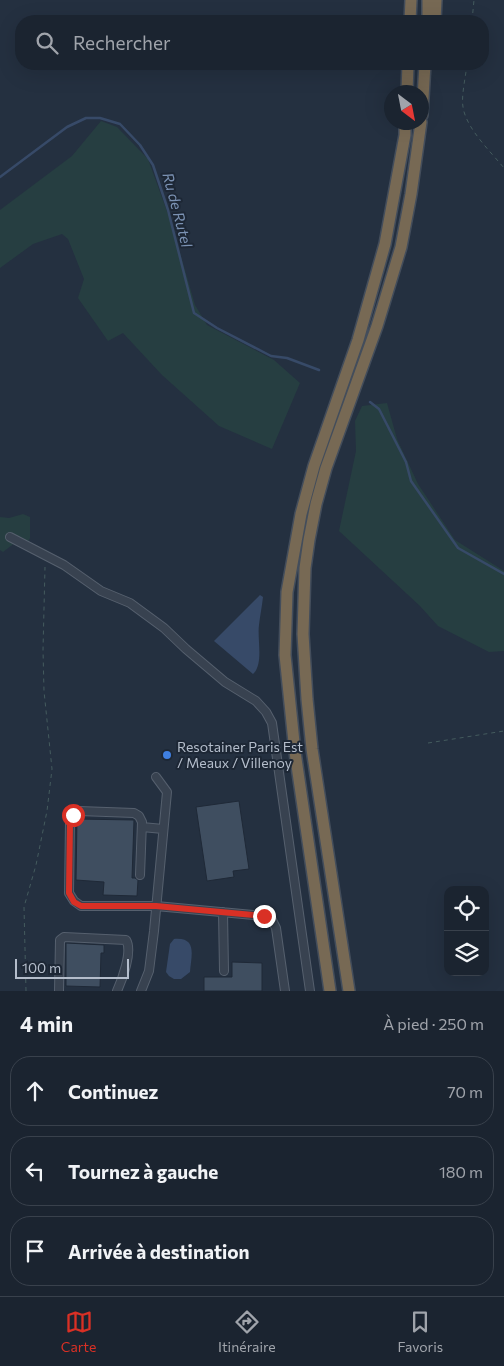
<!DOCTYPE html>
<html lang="fr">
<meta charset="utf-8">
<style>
:root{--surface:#1b2430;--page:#28303c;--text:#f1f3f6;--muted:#a0a4ab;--line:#39414c;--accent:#d93025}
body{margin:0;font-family:Commissioner,sans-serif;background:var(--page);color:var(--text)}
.controls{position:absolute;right:15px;bottom:15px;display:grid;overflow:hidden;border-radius:10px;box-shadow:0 5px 20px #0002}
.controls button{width:45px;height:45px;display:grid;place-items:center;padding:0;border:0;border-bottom:1px solid var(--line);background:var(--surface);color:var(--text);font:25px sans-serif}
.compass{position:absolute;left:384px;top:85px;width:45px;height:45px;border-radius:50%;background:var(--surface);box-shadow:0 5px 20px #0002;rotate:148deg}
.scale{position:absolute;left:15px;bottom:12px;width:114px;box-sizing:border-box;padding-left:5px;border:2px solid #b4bdcb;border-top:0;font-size:14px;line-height:18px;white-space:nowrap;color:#b4bdcb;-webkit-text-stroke:4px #1d2735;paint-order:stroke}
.stop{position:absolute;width:15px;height:15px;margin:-11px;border:4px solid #d93025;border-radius:50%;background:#fff}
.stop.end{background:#d93025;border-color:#fff;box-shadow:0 1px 5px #0008}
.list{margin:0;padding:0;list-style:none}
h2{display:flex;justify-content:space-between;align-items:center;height:65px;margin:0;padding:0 20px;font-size:21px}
h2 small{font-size:16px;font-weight:400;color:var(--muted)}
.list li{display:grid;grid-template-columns:32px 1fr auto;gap:15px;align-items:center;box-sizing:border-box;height:70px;margin:0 10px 10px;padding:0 10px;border:1px solid var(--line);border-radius:20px}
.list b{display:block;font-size:19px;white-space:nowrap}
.list em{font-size:16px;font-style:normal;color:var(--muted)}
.icon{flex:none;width:28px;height:28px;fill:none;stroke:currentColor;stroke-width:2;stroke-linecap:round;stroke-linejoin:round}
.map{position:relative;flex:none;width:504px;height:991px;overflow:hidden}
.search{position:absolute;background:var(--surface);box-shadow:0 5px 20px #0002;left:15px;right:15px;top:15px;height:55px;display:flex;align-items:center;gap:12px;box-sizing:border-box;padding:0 18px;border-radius:20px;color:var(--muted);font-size:19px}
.sheet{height:305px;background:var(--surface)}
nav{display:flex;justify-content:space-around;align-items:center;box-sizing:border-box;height:70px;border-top:1px solid var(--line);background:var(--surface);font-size:14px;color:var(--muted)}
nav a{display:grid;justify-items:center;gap:2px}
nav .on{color:var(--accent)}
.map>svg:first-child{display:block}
.green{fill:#263e41}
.water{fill:#374a68}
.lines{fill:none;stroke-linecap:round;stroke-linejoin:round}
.stream{stroke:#374a68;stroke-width:2.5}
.building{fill:#3f4e60;stroke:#1f2937}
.minor-casing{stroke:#56606e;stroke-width:10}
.highway-casing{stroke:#434d5b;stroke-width:14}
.path{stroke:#445b5e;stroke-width:1;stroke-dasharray:4 4;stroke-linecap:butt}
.minor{stroke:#384250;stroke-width:8}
.highway{stroke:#776954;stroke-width:11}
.route{stroke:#d93025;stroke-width:6}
.shop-dot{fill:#3f7fe0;stroke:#1d2735;stroke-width:2}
.labels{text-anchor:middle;stroke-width:4;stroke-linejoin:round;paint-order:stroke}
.poi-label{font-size:14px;fill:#b4bdcb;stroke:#1d2735;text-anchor:start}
.water-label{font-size:15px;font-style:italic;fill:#7b92b3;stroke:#1d2735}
</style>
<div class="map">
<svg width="504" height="991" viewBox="0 0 504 991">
<rect width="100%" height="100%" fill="#243040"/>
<path class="green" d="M 101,121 L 117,127 L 148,159 L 172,225 L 195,305 L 207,325 L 274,360 L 300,383 L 272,449 L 219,426 L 162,375 L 123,333 L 108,341 L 78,298 L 84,279 L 68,239 L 62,234 L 33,244 L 0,268 L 0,210 L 72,156 Z
M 387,403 L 397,439 L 418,484 L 455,540 L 504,571 L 504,651 L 489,652 L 438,626 L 420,606 L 339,531 L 356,451 L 355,421 L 362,406 Z
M 23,514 L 30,517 L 30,538 L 27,544 L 20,539 L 3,552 L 0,550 L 0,517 L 9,518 Z"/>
<path class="water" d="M 260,595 L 263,597 C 262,606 260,616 259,625 C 257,639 264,664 253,674 L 214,641 Z
M 174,939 C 198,937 191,956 190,972 L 181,979 L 174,979 L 169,976 L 166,972 L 170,944 Z"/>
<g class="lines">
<path class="stream" d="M 0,177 L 67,127 L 86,118 L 100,118 L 120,124 L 140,145 L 153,165 L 168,210 L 194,313 L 217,328 L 271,356 L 287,358 L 319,370
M 370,402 L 379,409 L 406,462 L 411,481 L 458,548 L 504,574"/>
</g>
<path class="building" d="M 239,801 L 249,869 L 233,871 L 234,877 L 207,881 L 196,807 Z
M 77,819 L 134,820 L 132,878 L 135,878 L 138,880 L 137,896 L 103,895 L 104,882 L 76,880 Z
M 66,943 L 104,945 L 104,953 L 101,953 L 100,987 L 66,986 Z
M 232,962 L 262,963 L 262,991 L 204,991 L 204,977 L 232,977 Z"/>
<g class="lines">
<g class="minor-casing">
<path id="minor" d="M 10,537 L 64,565 L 101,591 L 130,603 L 164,628 L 186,649 L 225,682 L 256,701 L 266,712 L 272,723 L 310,991
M 142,827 L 163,829
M 140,875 L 142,822 L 139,816 L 134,813 L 79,811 L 73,815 L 70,821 L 69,893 L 74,901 L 81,906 L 156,906 L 264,916 L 272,920 L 276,928 L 285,991
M 223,912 L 224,971
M 59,991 L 60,940 L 64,937 L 126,940 C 133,951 122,980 117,991
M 141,991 L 149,971 L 154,931 L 167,792 L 156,777"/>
</g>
<g class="highway-casing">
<path id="highway" d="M 428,0 L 428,21
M 410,21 L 411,0
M 435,21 L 436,0
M 407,92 L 408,64
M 422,115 L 425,64
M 330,991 L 295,752 L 285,655 L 287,592 L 301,514 L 314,466 L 358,340 L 385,244 L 405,135 L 405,122
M 349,991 L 312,749 L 307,699 L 303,634 L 305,568 L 309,540 L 316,504 L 326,468 L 377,326 L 401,247 L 411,194 L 421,122"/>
</g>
<path class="path" d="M 472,21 L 474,0
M 467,64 C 466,75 461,96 463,107 C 466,128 490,151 504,168
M 428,743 L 504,731
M 26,991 L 24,907 L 36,865 L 47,811 L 52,769 L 44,691 L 43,650 L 45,567"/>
<use href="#minor" class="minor"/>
<use href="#highway" class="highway"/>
</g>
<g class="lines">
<path class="route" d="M 73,815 L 70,821 L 69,893 L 74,902 L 81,906 L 156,906 L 264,916"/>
</g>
<circle class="shop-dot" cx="167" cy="755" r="5"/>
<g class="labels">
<g class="poi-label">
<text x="177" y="752">Resotainer Paris Est<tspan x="177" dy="16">/ Meaux / Villenoy</tspan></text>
</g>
<g class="water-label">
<text transform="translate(177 210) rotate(75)" y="5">Ru de Rutel</text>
</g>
</g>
</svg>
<div class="controls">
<button><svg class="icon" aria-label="locate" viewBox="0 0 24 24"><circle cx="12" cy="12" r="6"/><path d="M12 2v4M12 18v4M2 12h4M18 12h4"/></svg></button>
<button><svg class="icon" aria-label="layers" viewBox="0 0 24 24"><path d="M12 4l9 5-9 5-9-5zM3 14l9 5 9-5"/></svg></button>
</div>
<svg class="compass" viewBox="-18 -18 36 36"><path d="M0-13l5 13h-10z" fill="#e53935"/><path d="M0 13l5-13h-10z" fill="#a0a4ab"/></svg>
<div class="scale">100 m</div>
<div class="stop" style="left:73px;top:815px"></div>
<div class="stop end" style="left:264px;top:916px"></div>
<div class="search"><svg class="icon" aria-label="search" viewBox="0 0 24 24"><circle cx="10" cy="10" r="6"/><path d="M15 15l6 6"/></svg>Rechercher</div>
</div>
<section class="sheet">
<h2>4 min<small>À pied · 250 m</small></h2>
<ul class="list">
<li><svg class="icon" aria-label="ahead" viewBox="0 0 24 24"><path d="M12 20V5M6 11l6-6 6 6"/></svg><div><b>Continuez</b></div><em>70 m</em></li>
<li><svg class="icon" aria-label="left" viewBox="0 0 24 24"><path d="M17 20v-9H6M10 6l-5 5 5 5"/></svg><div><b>Tournez à gauche</b></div><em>180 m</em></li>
<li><svg class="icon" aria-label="arrive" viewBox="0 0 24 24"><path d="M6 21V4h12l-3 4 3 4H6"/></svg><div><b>Arrivée à destination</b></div></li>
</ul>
</section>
<nav>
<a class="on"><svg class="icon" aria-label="map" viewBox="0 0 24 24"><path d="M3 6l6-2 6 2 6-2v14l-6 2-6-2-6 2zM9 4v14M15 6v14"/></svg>Carte</a>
<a><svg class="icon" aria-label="directions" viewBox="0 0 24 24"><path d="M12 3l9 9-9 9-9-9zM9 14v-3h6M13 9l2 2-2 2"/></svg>Itinéraire</a>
<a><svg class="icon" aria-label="saved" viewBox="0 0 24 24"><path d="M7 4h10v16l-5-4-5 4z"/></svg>Favoris</a>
</nav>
